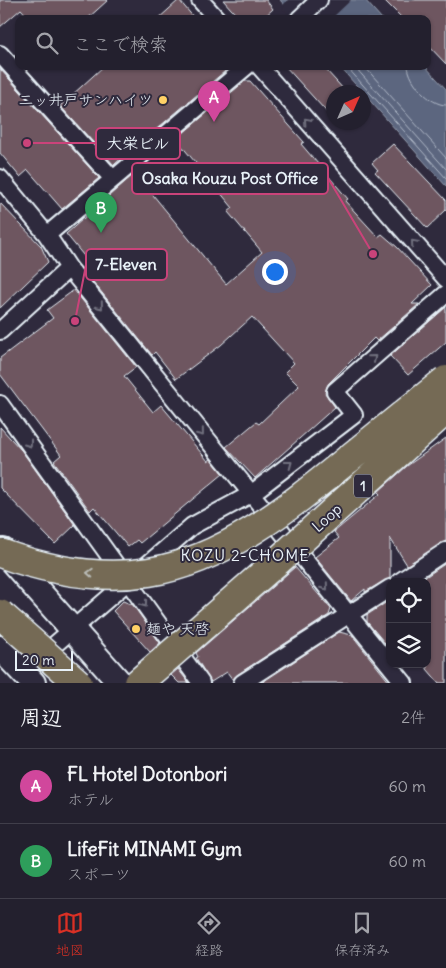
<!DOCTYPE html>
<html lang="ja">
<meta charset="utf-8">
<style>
:root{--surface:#23202e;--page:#2b2836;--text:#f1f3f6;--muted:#a3a3aa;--line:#403e4a;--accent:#d93025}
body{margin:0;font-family:Delius,"Klee One",sans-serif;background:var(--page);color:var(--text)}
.controls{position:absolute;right:15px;bottom:15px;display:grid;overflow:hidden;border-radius:10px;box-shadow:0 1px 4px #0004}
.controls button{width:45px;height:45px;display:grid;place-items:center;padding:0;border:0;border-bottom:1px solid var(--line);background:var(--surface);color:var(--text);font:25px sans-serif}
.compass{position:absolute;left:326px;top:85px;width:45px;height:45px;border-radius:50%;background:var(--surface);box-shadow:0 1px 4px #0004;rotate:45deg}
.scale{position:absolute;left:15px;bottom:12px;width:58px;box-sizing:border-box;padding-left:5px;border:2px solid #e8f1f8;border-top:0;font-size:14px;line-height:18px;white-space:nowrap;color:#e8f1f8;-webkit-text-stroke:4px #2f2a3d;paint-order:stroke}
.you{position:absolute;left:274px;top:271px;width:18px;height:18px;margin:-12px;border:4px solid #fff;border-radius:50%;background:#1a73e8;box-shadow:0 0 0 8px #1a73e833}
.badge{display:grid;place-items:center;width:32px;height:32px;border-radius:50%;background:var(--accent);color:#fff;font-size:16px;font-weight:700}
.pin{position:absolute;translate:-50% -41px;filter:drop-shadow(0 1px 2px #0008)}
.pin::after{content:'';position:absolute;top:26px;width:18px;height:15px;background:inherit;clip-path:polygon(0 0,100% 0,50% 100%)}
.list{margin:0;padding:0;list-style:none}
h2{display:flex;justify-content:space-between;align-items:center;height:65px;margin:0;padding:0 20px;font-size:21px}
h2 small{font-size:16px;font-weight:400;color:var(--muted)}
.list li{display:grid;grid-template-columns:32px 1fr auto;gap:15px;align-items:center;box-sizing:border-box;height:75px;padding:0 20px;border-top:1px solid var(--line)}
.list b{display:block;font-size:19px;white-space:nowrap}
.list p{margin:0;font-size:16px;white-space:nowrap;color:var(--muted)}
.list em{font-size:16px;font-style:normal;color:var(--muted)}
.icon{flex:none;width:28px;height:28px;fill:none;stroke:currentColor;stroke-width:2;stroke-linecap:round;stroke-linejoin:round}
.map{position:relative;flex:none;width:446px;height:683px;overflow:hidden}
.search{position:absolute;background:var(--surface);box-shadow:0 1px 4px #0004;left:15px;right:15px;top:15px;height:55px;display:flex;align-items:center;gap:12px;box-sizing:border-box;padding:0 18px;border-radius:10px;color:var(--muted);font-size:19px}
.sheet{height:215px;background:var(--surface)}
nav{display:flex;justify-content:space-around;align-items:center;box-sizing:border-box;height:70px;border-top:1px solid var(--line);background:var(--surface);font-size:14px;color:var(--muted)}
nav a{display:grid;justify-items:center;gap:2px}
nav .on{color:var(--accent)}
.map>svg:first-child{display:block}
.water{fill:#5c667f;stroke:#949eaf}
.pier{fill:#2f2a3d}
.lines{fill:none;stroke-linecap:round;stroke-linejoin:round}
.shore{stroke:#b0b9c8;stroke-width:1}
.building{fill:#6e5760;stroke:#e8f1f8}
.street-casing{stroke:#e8f1f8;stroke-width:20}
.secondary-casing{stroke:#e8f1f8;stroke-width:28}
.street{stroke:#2f2a3d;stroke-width:16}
.secondary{stroke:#2f2a3d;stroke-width:24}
.highway-bridge-casing{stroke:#e8f1f8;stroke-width:31;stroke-linecap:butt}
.highway-bridge{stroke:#746b55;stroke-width:28}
.oneway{stroke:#70707e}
.oneway2{stroke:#babbb7}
.poi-dot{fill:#ffd166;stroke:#2f2a3d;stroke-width:2}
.labels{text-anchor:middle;stroke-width:4;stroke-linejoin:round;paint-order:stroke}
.shield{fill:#2f2a3d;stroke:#b0b5c0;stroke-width:1}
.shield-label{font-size:14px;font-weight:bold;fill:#e8f1f8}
.poi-label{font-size:15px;fill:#e8f1f8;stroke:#2f2a3d;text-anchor:end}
.street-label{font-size:15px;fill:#e8f1f8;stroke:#2f2a3d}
.neighbourhood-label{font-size:16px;letter-spacing:1px;fill:#e8f1f8;stroke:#2f2a3d}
.leader{fill:none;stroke:#ca437a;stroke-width:2}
.callout-dot{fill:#ca437a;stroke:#2f2a3d;stroke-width:2}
.callout{fill:#2f2a3d;stroke:#ca437a;stroke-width:2}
.callout-label{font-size:16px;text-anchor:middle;font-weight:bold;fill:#e8f1f8}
</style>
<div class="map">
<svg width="446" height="683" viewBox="0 0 446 683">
<rect width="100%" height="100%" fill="#2f2a3d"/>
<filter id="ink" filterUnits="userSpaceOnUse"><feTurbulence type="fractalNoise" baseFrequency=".02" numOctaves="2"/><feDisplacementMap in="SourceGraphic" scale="10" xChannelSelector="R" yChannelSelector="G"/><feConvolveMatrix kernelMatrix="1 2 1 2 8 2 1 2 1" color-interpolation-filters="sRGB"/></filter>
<g filter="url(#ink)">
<path class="water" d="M 280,0 L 365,0 L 382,19 L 297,19 Z
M 339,66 L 425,66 L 446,89 L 446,186 Z"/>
<path class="pier" d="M 288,0 L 351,0 L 331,19 L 293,19 L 282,6 Z"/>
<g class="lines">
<path class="shore" d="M 346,66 L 446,178
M 354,66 L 446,169
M 364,66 L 446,158
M 408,66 C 409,82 430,105 446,105"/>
</g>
<path class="building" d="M 0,0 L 108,0 L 87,19 L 30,19 L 21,9 L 0,27 Z
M 179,0 L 195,19 L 158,19 Z
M 223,0 L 266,0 L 273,9 L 262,19 L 240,19 Z
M 384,0 L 446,0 L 446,64 L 427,44 L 427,19 L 403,19 Z
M 104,66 L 231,66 L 146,138 L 145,136 L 114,165 L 60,106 Z
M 285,66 L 322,66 L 326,70 L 346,92 L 334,92 L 334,120 Z
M 0,69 L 99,178 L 62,209 L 28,170 L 20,177 L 0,153 Z
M 245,81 L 250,81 L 304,142 L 301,144 L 348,199 L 345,201 L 378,237 L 382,234 L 397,247 L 432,285 L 412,304 L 419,304 L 377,341 L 374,338 L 328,384 L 325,393 L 335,407 L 255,478 L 226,447 L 256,422 L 259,424 L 299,386 L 285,372 L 294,363 L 252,317 L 221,345 L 176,379 L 155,352 L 152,355 L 90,278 L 97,272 L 66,234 L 135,173 L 226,284 L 262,252 L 228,212 L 233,208 L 176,139 Z
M 393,144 L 446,200 L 446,210 L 427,228 L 375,172 L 378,170 L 372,163 Z
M 0,203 L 41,246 L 48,262 L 0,308 Z
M 74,290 L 136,367 L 124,376 L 153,412 L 161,405 L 208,461 L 211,459 L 223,474 L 140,543 L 137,540 L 128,547 L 94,507 L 90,511 L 54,461 L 61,455 L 0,374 L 0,358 L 53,318 L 47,310 Z
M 446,307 L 446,342 L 408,375 L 390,356 Z
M 0,427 L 22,451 L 75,525 L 55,544 L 0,488 Z
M 446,438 L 446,541 L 407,565 L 390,538 L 390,578 L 365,592 L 365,589 L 351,601 L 315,557 L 339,538 L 334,532 L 380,494 L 378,492 L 407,466 Z
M 446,563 L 446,683 L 439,683 L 427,669 L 427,582 L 418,582 Z
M 295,567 L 331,609 L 329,615 L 237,675 L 233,680 L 227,672 L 211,682 L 196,658 L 198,657 L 196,653 Z
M 390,600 L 390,649 L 367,622 L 367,615 Z
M 123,601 L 133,605 L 160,643 L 150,652 L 113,611 Z
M 339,632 L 352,635 L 390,683 L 261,683 Z
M 178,669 L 189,683 L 179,683 L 171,675 Z"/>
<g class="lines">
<g class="street-casing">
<path id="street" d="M 200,0 L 217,19
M 299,19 L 319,0
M 0,54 L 113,179
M 259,66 L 446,279
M 0,178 L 47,235 L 69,268 L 404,683
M 47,235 L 247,66
M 0,331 L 69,268
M 0,404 L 201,683
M 399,582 L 446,551
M 23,672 L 192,526 L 251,494 L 354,415 L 335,391 L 446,294
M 242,683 L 390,588"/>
</g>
<g class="secondary-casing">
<path id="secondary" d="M 3,551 L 120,683
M 0,648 L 33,683"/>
</g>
<use href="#street" class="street"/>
<use href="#secondary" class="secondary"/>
<g class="highway-bridge-casing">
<path id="highway-bridge" d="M 0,553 C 47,570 99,580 149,572 C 226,560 293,504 351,457 C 383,431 414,406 446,380
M 0,614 L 78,683
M 138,683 L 279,560 L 446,410"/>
</g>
<use href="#highway-bridge" class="highway-bridge"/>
</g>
<defs><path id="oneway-chevron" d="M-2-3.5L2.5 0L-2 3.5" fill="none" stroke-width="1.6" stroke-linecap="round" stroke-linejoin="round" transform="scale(1.25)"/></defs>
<g class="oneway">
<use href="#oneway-chevron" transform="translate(307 121) rotate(-131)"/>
<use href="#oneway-chevron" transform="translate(414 243) rotate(-131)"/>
<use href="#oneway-chevron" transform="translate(100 306) rotate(51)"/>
<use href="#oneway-chevron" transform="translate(373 358) rotate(-41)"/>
<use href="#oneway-chevron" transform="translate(201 433) rotate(51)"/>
<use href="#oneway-chevron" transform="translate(29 444) rotate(54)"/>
<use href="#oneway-chevron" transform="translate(289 464) rotate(-37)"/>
<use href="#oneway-chevron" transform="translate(325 587) rotate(51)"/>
<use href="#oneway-chevron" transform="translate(144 604) rotate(54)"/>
</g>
<use class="oneway2" href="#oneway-chevron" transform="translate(90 573) rotate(-177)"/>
</g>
<g class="poi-dot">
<circle cx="163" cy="100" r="5"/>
<circle cx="136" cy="629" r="5"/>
</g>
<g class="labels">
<rect class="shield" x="354" y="474.5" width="18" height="23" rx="4"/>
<g class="shield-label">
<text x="363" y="491">1</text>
</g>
<g class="poi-label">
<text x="153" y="105">二ッ井戸サンハイツ</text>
<text x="146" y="634" text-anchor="start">麺や 天啓</text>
</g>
<g class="street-label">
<text transform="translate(327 518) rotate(-42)" y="5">Loop</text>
</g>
<g class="neighbourhood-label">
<text x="245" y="561">KOZU 2-CHOME</text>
</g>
</g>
<path class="leader" d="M27 143L96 143M373 254L328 178M75 321L86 265"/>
<g class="callout-dot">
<circle cx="27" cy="143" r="5"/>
<circle cx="373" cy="254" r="5"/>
<circle cx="75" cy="321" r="5"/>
</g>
<g class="callout">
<rect x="96" y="128" width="84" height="31" rx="5"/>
<rect x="132" y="163" width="196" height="31" rx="5"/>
<rect x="86" y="249" width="81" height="31" rx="5"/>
</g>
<g class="callout-label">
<text x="138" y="149">大栄ビル</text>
<text x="230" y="184">Osaka Kouzu Post Office</text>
<text x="126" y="270">7-Eleven</text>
</g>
</svg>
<div class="controls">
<button><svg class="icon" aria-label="locate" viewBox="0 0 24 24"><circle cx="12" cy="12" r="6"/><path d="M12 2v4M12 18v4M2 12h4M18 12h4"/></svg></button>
<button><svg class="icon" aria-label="layers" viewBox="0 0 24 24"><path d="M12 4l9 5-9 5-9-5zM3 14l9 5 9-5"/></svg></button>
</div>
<svg class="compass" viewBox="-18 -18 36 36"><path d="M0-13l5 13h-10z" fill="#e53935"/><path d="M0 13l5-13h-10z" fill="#a3a3aa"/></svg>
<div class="scale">20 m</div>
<div class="you"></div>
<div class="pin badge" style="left:214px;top:122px;background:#d1479c">A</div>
<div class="pin badge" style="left:101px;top:233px;background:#2e9e5b">B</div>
<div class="search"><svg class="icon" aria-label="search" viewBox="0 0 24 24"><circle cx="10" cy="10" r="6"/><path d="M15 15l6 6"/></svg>ここで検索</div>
</div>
<section class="sheet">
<h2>周辺<small>2件</small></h2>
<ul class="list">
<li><span class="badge" style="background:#d1479c">A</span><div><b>FL Hotel Dotonbori</b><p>ホテル</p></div><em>60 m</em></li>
<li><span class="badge" style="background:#2e9e5b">B</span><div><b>LifeFit MINAMI Gym</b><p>スポーツ</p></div><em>60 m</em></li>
</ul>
</section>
<nav>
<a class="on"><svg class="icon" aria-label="map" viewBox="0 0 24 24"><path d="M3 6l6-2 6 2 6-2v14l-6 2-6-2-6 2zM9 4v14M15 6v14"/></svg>地図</a>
<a><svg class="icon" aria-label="directions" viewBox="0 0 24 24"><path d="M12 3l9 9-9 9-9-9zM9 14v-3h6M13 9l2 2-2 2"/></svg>経路</a>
<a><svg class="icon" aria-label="saved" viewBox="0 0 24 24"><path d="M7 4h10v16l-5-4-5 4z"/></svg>保存済み</a>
</nav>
